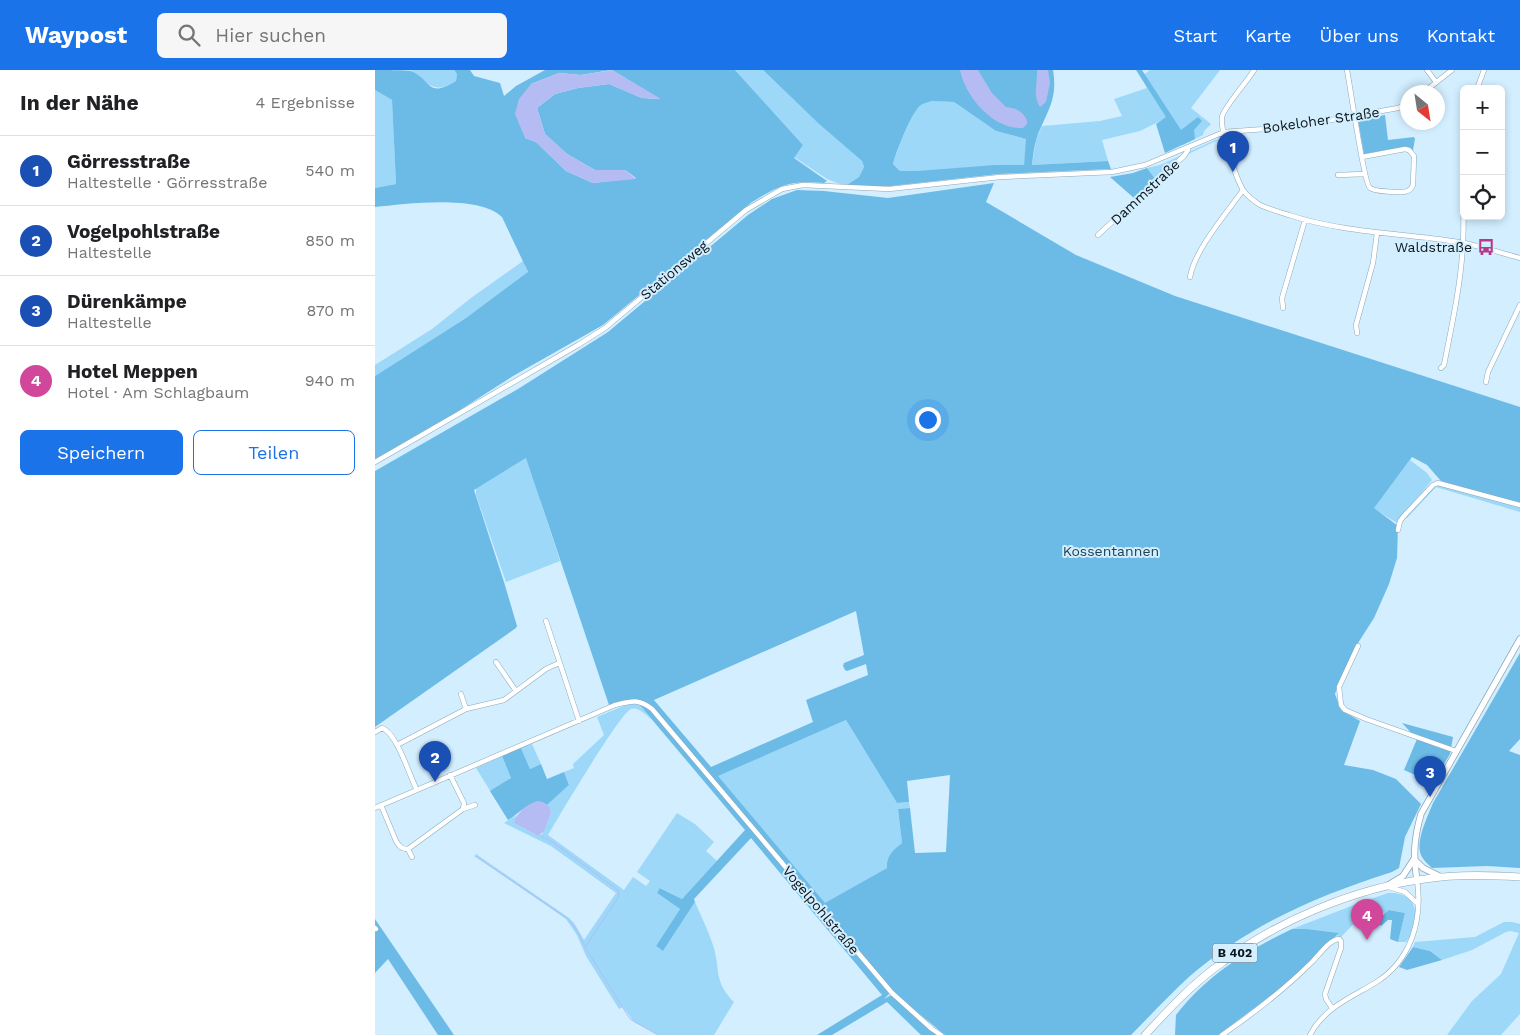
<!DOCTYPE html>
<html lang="de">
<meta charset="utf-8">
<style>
:root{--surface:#fff;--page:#f6f6f6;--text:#202124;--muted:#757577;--line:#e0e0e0;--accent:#1a73e8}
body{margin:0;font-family:"Work Sans",sans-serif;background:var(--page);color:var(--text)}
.controls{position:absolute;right:15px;top:15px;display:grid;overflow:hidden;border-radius:8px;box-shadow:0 2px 8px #0003}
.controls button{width:45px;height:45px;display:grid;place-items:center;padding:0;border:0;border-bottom:1px solid var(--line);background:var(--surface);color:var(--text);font:25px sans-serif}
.compass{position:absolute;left:1025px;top:15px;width:45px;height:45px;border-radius:50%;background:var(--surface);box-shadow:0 2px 8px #0003;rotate:150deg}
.you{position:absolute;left:552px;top:349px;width:18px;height:18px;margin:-12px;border:4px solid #fff;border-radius:50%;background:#1a73e8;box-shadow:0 0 0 8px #1a73e833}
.badge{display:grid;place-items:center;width:32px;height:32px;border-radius:50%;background:var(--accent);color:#fff;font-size:16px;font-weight:700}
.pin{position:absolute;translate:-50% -41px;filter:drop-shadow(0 1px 2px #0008)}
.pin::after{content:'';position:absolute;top:26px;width:18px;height:15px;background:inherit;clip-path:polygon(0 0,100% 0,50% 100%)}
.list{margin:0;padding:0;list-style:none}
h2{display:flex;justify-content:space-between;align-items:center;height:65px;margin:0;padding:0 20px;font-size:21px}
h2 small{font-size:16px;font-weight:400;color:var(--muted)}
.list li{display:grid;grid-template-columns:32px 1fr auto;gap:15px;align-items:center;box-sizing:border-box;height:70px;padding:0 20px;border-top:1px solid var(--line)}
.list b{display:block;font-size:19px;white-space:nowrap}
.list p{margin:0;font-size:16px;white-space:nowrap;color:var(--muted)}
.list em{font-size:16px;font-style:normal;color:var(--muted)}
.actions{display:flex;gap:10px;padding:15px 20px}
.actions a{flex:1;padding:11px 0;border:1px solid var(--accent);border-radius:8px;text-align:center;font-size:18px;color:var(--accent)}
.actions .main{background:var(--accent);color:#fff}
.icon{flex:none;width:28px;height:28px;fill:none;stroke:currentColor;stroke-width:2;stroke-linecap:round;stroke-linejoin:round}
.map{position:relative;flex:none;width:1145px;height:965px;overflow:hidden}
header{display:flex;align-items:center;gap:30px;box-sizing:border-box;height:70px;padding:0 25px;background:var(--accent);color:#fff}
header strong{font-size:24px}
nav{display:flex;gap:28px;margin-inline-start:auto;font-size:18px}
.search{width:350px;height:45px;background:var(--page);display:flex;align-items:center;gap:12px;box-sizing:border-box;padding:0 18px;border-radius:8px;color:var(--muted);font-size:19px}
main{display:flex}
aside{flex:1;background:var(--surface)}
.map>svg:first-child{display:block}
.green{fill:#9dd8f9}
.forest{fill:#6cbbe6;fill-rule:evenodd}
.water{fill:#b4bcf3}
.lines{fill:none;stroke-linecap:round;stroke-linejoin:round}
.stream{stroke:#b4bcf3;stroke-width:1}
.minor-casing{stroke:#8da8b8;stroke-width:5.5}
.tertiary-casing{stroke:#8da8b8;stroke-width:7}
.primary-casing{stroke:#8da8b8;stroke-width:8}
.minor{stroke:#fff;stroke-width:4.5}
.tertiary{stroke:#fff;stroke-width:5.5}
.primary{stroke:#fff;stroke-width:7}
.labels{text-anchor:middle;stroke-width:4;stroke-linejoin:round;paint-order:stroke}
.shield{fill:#d2eeff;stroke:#47565f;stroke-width:1}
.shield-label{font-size:12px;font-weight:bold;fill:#0b151a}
.street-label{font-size:14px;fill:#0b151a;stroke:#d2eeff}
.poi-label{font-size:14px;fill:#0b151a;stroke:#d2eeff;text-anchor:end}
.park-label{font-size:14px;fill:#1e4153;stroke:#d2eeff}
</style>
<header>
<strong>Waypost</strong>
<div class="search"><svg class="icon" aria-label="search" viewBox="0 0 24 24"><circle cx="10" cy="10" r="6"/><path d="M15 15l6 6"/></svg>Hier suchen</div>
<nav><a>Start</a><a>Karte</a><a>Über uns</a><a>Kontakt</a></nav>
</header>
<main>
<aside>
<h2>In der Nähe<small>4 Ergebnisse</small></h2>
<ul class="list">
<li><span class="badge" style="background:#1a4fb4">1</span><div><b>Görresstraße</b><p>Haltestelle · Görresstraße</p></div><em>540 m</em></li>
<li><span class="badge" style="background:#1a4fb4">2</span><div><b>Vogelpohlstraße</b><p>Haltestelle</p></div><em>850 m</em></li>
<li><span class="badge" style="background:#1a4fb4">3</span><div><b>Dürenkämpe</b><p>Haltestelle</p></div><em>870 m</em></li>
<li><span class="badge" style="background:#d1479c">4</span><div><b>Hotel Meppen</b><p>Hotel · Am Schlagbaum</p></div><em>940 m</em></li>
</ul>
<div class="actions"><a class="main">Speichern</a><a>Teilen</a></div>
</aside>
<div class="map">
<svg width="1145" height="965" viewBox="0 0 1145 965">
<rect width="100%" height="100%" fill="#d2eeff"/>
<path class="green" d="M 36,0 L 79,0 L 82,4 L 81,11 C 59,25 53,14 36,0 Z
M 360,0 L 388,0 L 444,54 L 487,91 L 489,97 L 484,107 L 470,116 L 452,109 L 419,87 L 428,75 Z
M 775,0 L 845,0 L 816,38 L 836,54 L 829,61 L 828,65 L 808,75 L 791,48 L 765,61 L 727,70 L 733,91 L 657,95 L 661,70 L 667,56 L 725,51 L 747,46 L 739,29 L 772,18 L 766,7 Z
M 0,20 L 17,30 L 21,114 L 0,118 Z
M 557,31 L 579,32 L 621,61 L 652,69 L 649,95 C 607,94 566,102 525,101 L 518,94 C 521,83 537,41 546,35 C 549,33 554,32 557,31 Z
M 840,70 L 843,70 L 809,86 L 781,110 L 772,98 L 785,95 Z
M 148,191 L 153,203 L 91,248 L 0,306 L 0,295 L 57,259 L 96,228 Z
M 166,376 L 165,430 L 185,491 L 131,512 L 101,425 L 101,418 L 151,388 Z
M 1035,390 L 1052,403 L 1057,410 L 1022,453 L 998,438 Z
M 1066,415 L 1145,437 L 1145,442 L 1061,417 L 1032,448 L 1029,447 L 1060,416 Z
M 263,633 L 276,649 C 271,645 263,636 256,639 C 245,643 183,748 173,765 L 249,820 L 258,807 L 271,816 L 275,811 L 262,802 L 302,743 L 320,754 L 339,772 L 331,781 L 342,791 L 307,829 L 286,818 L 282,823 L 305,839 L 281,876 L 288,881 L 320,832 C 326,846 333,860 338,875 C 346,900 338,911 359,932 L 339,965 L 283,965 L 259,952 L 248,937 L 244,939 L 211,886 L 202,865 L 191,849 L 100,786 L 101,784 L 194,848 L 199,853 L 209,870 L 241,823 L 176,776 L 129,753 L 142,745 L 139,753 L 163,766 L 167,764 L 176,743 L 176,740 L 172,735 L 194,715 L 189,702 L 199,698 L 198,694 L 229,665 L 222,647 L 253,634 Z
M 471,650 L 522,733 L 534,732 L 535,738 L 523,739 L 527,773 C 518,780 511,786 512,798 L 450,834 L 342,706 Z
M 157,674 L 166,694 L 155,699 L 146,678 Z
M 127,686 L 136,708 L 131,711 L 124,735 L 101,698 Z
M 1013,823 C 1045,821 1047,852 1031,872 L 1023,872 L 1030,843 L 1015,840 L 1010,844 L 1005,841 L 994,842 L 991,841 L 966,867 L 962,867 L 963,863 L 932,859 L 917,859 L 984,833 Z
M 1129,852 L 1137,852 L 1145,854 L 1145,944 L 1126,965 L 1072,965 L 1097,931 L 1126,904 L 1144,863 L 1136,861 L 1131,862 L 1097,880 L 1067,890 L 1055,881 L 1038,877 L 1040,872 L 1100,867 Z"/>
<path class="forest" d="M 0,0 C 8,0 30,0 36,1 C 57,10 52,29 81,11 L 82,4 L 79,0 L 95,0 L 99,6 L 125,13 L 129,26 L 141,16 L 170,0 L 236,0 L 206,5 L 184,3 L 156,14 L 150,68 L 161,72 L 191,101 L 218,113 L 261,108 L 250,100 L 220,100 L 192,84 L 170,64 L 162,38 L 180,24 L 203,18 L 234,14 L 267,28 L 285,29 L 237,0 L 360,0 L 428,75 L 419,88 L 452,111 L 449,113 C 415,110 405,115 377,132 L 228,255 L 138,306 L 77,345 L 0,389 L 0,306 L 91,248 L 153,202 L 127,147 C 103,124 31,134 0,137 L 0,118 L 21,114 L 17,30 L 0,20 Z
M 388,0 L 678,0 C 683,30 672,41 662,67 C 659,76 658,86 657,95 L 733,91 L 736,99 L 624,104 L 516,116 L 470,116 L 484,107 L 489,97 L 487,91 L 444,54 ZM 557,31 L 579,32 L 621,61 L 651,69 L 649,95 L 620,95 L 542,101 L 525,101 L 518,94 C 521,82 537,41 546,35 C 549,33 554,32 557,31 Z
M 761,0 L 767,0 L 806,60 L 823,47 L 827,51 L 819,60 L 820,69 L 790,83 L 781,54 L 791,47 Z
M 1010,45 L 1013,70 L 1039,67 L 1040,69 L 1038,80 L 1029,77 L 989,84 L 983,50 Z
M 772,98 L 781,110 L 760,129 L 735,107 L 758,103 Z
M 619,113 L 611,132 L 701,185 L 800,226 L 1145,337 L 1145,434 L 1066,411 L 1052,395 L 1037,387 L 999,438 L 1023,456 L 1022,488 L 1014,514 L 999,548 L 983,573 L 962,618 L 960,624 L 966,640 L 985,651 L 969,695 L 998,700 L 1021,709 L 1046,734 L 1030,767 L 1024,798 L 1017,802 C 942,826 876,854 815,906 C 795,924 776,945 756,965 L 570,965 L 520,924 L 278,639 L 254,630 L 234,635 L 151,388 L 99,420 L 129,512 L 142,556 L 141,558 L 0,657 L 0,401 L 143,319 L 233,262 L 373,145 L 397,129 L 422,120 L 449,121 L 513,128 ZM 481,541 L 489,585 L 469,593 L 468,596 L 470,600 L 472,601 L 491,594 L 493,605 L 431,630 L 438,652 L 336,697 L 279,630 ZM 471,650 L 522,733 L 534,732 L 532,711 L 575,705 L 571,782 L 540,783 L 535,738 L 523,739 L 527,773 C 518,780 511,786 512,798 L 450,833 L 343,706 Z
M 1145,583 L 1145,669 L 1134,681 L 1145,685 L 1145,798 L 1112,796 L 1057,798 C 1053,794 1048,790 1046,785 C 1040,771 1053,746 1058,733 Z
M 263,633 L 276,640 L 515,923 L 509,929 L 516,925 L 555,960 L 562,965 L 546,965 L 512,932 L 457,965 L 442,965 L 507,925 L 376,768 L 319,829 L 320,832 L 288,881 L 281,876 L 305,839 L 282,823 L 285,818 L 307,829 L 370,760 Z
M 1027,653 L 1078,667 L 1075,684 L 1058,713 L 1029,700 L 1042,669 Z
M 146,678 L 155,699 L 166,694 L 172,709 L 189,702 L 194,715 L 172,735 C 159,725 144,744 133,750 L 115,721 L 136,708 L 127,686 Z
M 1014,840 L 1030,843 L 1023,872 L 1015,869 L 1017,850 L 1013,850 L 1006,856 L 1001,851 Z
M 0,849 L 79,965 L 63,965 L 13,889 L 0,903 Z
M 917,859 L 932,859 L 964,863 L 912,914 L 843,965 L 800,965 L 801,945 C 832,905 871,881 917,859 Z
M 1038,877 L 1055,881 L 1067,890 L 1032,900 L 1024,897 Z"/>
<path class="water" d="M 237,0 L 286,29 L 267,28 L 234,14 L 203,18 L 180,24 L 162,38 L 170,64 L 192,84 L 220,100 L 250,100 L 261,109 L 218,113 L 191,101 L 161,72 L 150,68 L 140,44 L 144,29 L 156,14 L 184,3 L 206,5 Z
M 585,0 L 603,0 L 617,23 L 631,37 C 641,38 647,41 652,50 L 652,54 L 648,58 C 618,60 590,26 585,0 Z
M 662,0 L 673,0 L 675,13 L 671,32 L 665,37 C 657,25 663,13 662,0 Z
M 163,731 C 170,732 176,736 176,743 L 169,761 L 163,766 L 139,753 C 141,743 154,733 163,731 Z"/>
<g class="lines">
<path class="stream" d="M 164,765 L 179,773 L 244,821 L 243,828 L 210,877 L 255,949 L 283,965
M 100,786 L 192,848 L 200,857 L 210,876"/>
<g class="minor-casing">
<path id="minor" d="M 879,0 C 872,12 849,37 847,47 C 845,60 861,108 868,120 C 872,126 879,131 885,135 C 894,139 904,142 914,145 C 969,163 1026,163 1083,172 C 1103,175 1125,183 1145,188
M 972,0 C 975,15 989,114 995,118 C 1001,122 1012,121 1019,122 C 1027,122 1034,124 1038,115 L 1039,86 L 1034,80 L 1030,79 L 987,87
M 1052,0 L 1061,12
M 1102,19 L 1109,0
M 1049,22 L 1077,0
M 963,105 L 990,104
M 723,165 L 809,86 L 813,80 L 813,77
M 815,207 C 820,179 851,144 868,120
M 908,238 L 907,228 L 930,150
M 982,263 L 981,255 L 998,193 L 1002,163
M 1066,298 L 1069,295 C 1077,254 1086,214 1088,173 C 1090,138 1086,103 1089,69
M 1111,312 L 1113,302 L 1145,235
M 0,392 L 203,275 L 230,258 L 371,140 L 407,119 L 428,115 L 514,119 L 625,107 L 737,102 L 770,95 L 849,62 L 917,57 L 1023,38 L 1032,34
M 1023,460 L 1025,451 L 1028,447 L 1058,415 L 1063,413 L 1145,435
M 171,551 L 204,651
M 983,576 L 964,617 L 966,635 L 970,640 L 991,649 L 1081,681
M 121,592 L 141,621
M 86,624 L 91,639
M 0,662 L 7,658 C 22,663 34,705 42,720
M 22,675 L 91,639 L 129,630 L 171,599 L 184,593
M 6,735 L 21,771 C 24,776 26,779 33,779 L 88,739 L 89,733 L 75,705
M 0,738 L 240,635 C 256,631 263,628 277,639 L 517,923 L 557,959 L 566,965
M 88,739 L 100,735
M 33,779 L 37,787
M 1014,817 L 1030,822 L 1043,834
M 0,858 L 1,859
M 847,965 C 879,943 910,919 938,891 C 945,884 954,870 964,869 L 966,871 L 966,878 L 950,924 L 951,929 L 957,938
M 935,965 C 949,938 975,928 1000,913 C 1036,891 1048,850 1042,810"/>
</g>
<g class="tertiary-casing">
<path id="tertiary" d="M 1039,789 L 1048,798 L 1066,807
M 1042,810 C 1038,785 1039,769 1046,744 L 1145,569
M 1013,815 L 1028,806 L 1039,789"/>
</g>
<g class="primary-casing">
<path id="primary" d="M 770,965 C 794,939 819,912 848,892 C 904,850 981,818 1050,809 C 1081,804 1114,805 1145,807"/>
</g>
<use href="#minor" class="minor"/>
<use href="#tertiary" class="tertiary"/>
<use href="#primary" class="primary"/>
</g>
<defs>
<g id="bus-bare" transform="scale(1.35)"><path d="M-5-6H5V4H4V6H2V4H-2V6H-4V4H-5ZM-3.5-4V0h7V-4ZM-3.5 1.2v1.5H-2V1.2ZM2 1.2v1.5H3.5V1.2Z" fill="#b63988" stroke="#d2eeff" stroke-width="2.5" paint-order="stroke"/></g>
</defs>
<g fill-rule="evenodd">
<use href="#bus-bare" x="1111" y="177"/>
</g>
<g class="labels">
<rect class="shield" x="837.5" y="873.5" width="45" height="19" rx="4"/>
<g class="shield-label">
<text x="860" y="887">B 402</text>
</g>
<g class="street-label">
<text transform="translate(946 50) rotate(-8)" y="5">Bokeloher Straße</text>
<text transform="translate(770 122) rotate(-43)" y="5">Dammstraße</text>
<text transform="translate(299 200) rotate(-40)" y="5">Stationsweg</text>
<text transform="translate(446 840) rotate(50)" y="5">Vogelpohlstraße</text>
</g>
<g class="poi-label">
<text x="1097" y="182">Waldstraße</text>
</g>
<g class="park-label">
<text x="736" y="486">Kossentannen</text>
</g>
</g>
</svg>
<div class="controls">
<button>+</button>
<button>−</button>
<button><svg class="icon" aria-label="locate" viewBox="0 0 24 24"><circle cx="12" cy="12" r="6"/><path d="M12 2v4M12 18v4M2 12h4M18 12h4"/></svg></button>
</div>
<svg class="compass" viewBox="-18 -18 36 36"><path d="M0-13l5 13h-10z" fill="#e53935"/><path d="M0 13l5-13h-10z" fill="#757577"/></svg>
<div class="you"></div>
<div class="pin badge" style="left:858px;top:102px;background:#1a4fb4">1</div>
<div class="pin badge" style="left:60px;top:712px;background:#1a4fb4">2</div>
<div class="pin badge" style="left:1055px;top:727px;background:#1a4fb4">3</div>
<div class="pin badge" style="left:992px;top:870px;background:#d1479c">4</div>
</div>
</main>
